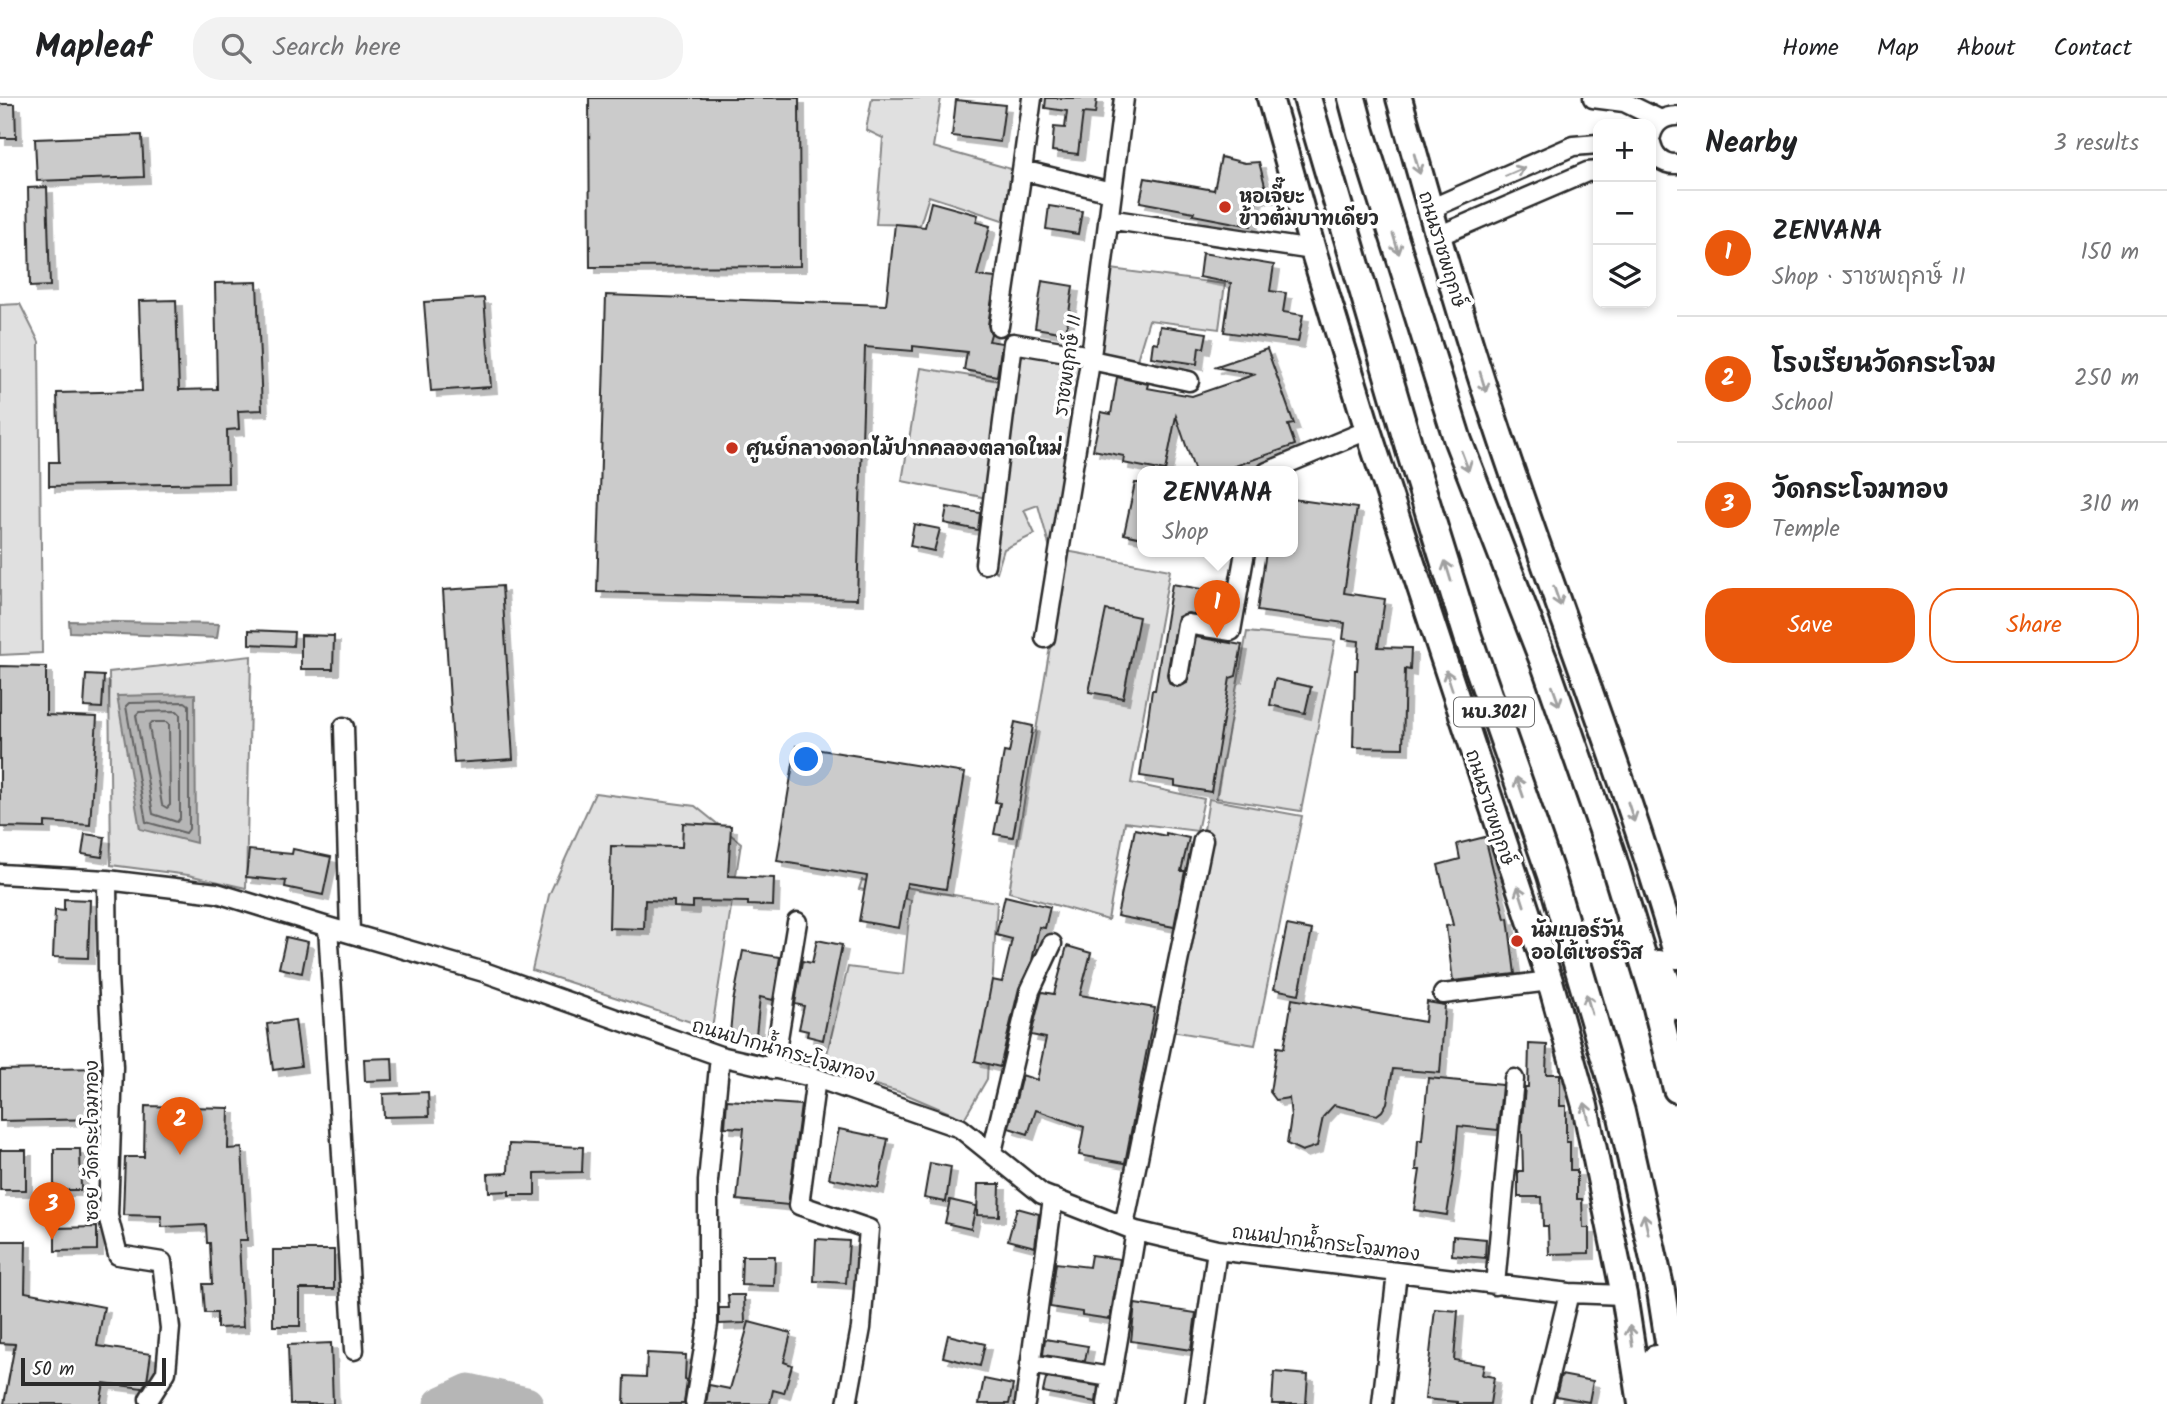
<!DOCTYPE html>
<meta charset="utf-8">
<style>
:root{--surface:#fff;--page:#f2f2f2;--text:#202124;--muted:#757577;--line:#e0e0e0;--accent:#ea580c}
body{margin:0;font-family:Kalam,"Playpen Sans Thai",sans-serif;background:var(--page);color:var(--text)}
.controls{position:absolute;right:21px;top:21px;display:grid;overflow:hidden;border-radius:14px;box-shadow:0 4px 10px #0003}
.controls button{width:63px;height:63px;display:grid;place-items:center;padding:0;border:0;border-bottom:2px solid var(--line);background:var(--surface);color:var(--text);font:35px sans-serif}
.scale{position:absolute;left:21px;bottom:18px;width:145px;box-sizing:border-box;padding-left:7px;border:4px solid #2b2b2b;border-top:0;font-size:19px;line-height:24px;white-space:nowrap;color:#2b2b2b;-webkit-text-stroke:5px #fff;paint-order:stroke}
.you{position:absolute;left:807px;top:662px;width:24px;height:24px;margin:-18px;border:5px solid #fff;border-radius:50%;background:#1a73e8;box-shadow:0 0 0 10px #1a73e833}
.badge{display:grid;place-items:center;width:46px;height:46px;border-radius:50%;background:var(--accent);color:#fff;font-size:23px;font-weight:700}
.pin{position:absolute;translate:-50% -58px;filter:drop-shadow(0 2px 4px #0008)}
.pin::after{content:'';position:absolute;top:37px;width:24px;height:21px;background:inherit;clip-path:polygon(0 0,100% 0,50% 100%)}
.popup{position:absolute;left:1137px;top:368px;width:161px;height:91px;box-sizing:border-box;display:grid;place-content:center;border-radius:14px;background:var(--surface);filter:drop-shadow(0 2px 5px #0005);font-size:23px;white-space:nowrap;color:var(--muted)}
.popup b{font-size:26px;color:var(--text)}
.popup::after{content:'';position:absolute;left:50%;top:100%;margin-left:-14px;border:14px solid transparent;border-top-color:var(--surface)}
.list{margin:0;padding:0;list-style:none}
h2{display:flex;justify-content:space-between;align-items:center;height:91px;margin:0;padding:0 28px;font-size:30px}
h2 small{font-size:23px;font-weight:400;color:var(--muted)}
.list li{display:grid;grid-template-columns:46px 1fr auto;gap:21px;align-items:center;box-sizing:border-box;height:126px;padding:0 28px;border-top:2px solid var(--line)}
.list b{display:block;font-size:26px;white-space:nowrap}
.list p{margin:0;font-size:23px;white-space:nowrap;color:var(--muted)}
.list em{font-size:23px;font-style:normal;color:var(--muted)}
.actions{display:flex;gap:14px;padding:21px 28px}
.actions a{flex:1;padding:16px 0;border:2px solid var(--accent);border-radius:28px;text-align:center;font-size:24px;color:var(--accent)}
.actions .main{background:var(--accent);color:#fff}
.icon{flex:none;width:38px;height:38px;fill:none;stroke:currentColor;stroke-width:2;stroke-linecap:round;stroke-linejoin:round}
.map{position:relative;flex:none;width:1677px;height:1306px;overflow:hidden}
header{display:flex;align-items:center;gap:42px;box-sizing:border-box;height:98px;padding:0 35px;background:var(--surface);border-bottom:2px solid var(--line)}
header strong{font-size:33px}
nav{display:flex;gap:38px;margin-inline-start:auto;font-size:24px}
.search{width:490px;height:63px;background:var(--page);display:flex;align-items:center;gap:18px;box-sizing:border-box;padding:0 24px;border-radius:28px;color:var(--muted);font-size:26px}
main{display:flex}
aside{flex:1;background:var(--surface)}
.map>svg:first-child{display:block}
.green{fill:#e0e0e0;stroke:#868686;stroke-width:2}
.water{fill:#b6b6b6;stroke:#7e7e7e;stroke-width:2}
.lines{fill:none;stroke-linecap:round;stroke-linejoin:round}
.shore{stroke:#636363;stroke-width:2}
.river{stroke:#b6b6b6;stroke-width:35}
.building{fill:#cbcbcb;stroke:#2b2b2b;stroke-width:2;filter:url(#shadow)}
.minor-casing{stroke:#2b2b2b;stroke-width:23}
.secondary-casing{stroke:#2b2b2b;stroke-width:30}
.primary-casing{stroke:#2b2b2b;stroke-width:32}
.minor{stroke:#fff;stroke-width:18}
.secondary{stroke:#fff;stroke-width:24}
.primary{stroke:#fff;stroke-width:26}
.oneway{stroke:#a0a0a0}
.poi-dot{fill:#c8321e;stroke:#fff;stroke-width:2.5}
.labels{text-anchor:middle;stroke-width:7;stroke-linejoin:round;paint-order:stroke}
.shield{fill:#fff;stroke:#6b6b6b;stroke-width:2}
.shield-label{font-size:18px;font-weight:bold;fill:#2b2b2b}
.poi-label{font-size:19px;font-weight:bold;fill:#2b2b2b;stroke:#fff;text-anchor:start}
.street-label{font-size:19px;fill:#2b2b2b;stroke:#fff}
</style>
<header>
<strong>Mapleaf</strong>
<div class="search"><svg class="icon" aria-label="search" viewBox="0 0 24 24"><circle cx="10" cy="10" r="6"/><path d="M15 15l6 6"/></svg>Search here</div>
<nav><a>Home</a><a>Map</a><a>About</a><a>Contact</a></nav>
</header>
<main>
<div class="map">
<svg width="1677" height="1306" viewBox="0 0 1677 1306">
<defs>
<filter id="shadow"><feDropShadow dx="6" dy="6" stdDeviation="0" flood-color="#0004"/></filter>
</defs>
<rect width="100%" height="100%" fill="#fff"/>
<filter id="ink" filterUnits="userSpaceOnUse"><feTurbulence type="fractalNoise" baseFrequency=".0143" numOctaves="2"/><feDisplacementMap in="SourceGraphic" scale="14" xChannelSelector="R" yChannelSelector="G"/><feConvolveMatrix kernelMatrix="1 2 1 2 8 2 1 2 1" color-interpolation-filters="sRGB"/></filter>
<g filter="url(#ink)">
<path class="green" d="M 872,0 L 941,0 L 933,49 L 1011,71 L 1005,123 L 929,98 L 920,127 L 876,126 L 883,40 L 866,32 Z
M 1111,171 L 1225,186 L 1219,231 L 1149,222 L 1136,265 L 1101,256 Z
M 20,206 L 39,244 L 42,555 L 0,557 L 0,207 Z
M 1019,254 L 1083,262 L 1051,454 L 1038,407 L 1024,412 L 1035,436 L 1004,451 L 997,474 L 985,466 Z
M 921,270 L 1002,283 L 987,400 L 902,383 Z
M 1066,453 L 1170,472 L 1131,685 L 1204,701 L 1197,733 L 1125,724 L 1108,822 L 1009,794 Z
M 1247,534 L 1335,543 L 1301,713 L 1216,700 Z
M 251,558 L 246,790 L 188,777 L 111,767 L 109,574 Z
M 595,695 L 695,708 L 741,745 L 712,931 L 532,872 L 549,797 Z
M 1209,701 L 1302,718 L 1255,947 L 1171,933 Z
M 862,782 L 997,804 L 987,981 L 964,1021 L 903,995 L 823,972 L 848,869 L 903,876 L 911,802 L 859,791 Z"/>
<path class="water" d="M 69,523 L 219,526 L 217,540 L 70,534 Z
M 195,596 L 196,745 L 140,731 L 117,598 Z"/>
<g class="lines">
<path class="shore" d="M 185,604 L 189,607 L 189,731 L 186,735 L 146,724 L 126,608 L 129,605 Z
M 177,613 L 180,616 L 180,720 L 177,724 L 153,716 L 136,617 L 139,614 Z
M 152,624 L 167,624 L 169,626 L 170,707 L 167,710 L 162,707 L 149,628 Z"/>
<path class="river" d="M 441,1306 L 469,1293 L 526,1306"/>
</g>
<path class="building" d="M 589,0 L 799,0 L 800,168 L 590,169 Z
M 1046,0 L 1097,0 L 1095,16 L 1083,15 L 1078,56 L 1052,53 L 1054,29 L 1065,30 L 1067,13 L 1045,10 Z
M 956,2 L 1005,7 L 1000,44 L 952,38 Z
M 0,6 L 15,6 L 16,40 L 0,40 Z
M 142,37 L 144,79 L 37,83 L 35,41 Z
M 1221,59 L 1245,65 L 1259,64 L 1268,99 L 1257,99 L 1251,128 L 1193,117 L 1194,114 L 1140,104 L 1145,80 L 1214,92 Z
M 47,89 L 50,188 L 30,189 L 28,90 Z
M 931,104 L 978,117 L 976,124 L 990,128 L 977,178 L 995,180 L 988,227 L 991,236 L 989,243 L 1002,245 L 997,278 L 964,272 L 967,254 L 913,248 L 913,253 L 865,249 L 857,501 L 597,494 L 606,197 L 886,207 L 895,126 L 925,129 Z
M 1049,108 L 1082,113 L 1078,136 L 1046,131 Z
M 1202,155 L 1274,167 L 1270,193 L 1286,195 L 1283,214 L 1303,217 L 1298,244 L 1224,234 L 1231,185 L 1199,179 Z
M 1042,183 L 1073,188 L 1066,235 L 1035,230 Z
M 257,184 L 262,312 L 238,313 L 239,331 L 227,332 L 228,385 L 49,388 L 49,364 L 59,364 L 57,295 L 142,293 L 139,203 L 176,202 L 179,292 L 217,291 L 215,185 Z
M 484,200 L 491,289 L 431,293 L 424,204 Z
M 1160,228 L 1207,235 L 1204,250 L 1199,249 L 1197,266 L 1151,259 L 1153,244 L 1158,245 Z
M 1267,251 L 1294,326 L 1288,327 L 1295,347 L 1218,374 L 1195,374 L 1176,318 L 1165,373 L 1123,365 L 1124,358 L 1093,352 L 1101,314 L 1111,316 L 1117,279 L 1148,286 L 1147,290 L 1192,298 L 1256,276 L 1214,269 Z
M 1135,385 L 1142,385 L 1142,440 L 1124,436 Z
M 1292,401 L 1357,410 L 1344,495 L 1385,501 L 1378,549 L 1411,550 L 1410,572 L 1405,571 L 1403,650 L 1353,649 L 1355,572 L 1357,572 L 1359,543 L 1343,541 L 1345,525 L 1257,513 L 1266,454 L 1292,454 Z
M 947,409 L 980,415 L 978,432 L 944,425 Z
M 914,426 L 940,431 L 934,453 L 910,448 Z
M 1172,486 L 1225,495 L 1220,520 L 1188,515 L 1178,519 L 1167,576 L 1170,586 L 1177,589 L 1187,585 L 1196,539 L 1242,547 L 1236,578 L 1230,580 L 1211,694 L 1175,688 L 1175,683 L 1140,678 L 1152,592 L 1155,592 Z
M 502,488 L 513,661 L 454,665 L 443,492 Z
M 1106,512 L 1139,519 L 1123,600 L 1089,594 Z
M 249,532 L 294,534 L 293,548 L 249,546 Z
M 301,537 L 334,538 L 333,571 L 301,571 Z
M 0,568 L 46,569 L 46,617 L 97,619 L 90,727 L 45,724 L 45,730 L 0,729 Z
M 86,577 L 104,578 L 102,610 L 84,609 Z
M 1275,581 L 1311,589 L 1305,615 L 1270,607 Z
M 1015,624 L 1033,628 L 1013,739 L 994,736 L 1000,705 L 995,704 L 1004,654 L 1009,655 Z
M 796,648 L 965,675 L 946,791 L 907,785 L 899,830 L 859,823 L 867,778 L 777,763 Z
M 683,725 L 731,728 L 728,778 L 774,780 L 773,808 L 748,807 L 748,804 L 693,803 L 693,810 L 674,809 L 674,803 L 645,802 L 644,831 L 609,830 L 611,748 L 682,749 Z
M 1135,731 L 1166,738 L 1166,735 L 1189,740 L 1181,773 L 1185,773 L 1174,829 L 1117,818 Z
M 85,736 L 105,739 L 102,759 L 82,756 Z
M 1485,739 L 1505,821 L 1508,820 L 1515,876 L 1453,883 L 1446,828 L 1453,827 L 1438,767 L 1460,761 L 1457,746 Z
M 293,751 L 331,759 L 323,797 L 285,789 L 286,783 L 246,779 L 249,752 L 292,756 Z
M 1005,798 L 1050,809 L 1045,830 L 1039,829 L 1032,863 L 1019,890 L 1000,969 L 975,963 L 981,935 L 982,936 L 992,882 L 1002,884 L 1012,841 L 996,837 Z
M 64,801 L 90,802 L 88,860 L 53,859 L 55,812 L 64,813 Z
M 1287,827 L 1312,832 L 1299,896 L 1274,891 Z
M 286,839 L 308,844 L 302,875 L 279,870 Z
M 817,842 L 842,847 L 823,942 L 807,938 L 808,933 L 799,931 L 804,908 L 795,906 L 802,863 L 812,865 Z
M 1067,848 L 1091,855 L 1080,897 L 1155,910 L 1125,1065 L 1079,1057 L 1084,1029 L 1036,1012 L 1028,1036 L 1009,1030 L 1022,977 L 1037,982 L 1046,940 L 1031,937 L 1041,897 L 1042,894 L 1054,896 Z
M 743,853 L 780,859 L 773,902 L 760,899 L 756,937 L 730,935 L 733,904 Z
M 1292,901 L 1425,924 L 1427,904 L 1445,907 L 1440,975 L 1393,971 L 1387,1005 L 1382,1013 L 1377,1017 L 1334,1007 L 1323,1019 L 1317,1048 L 1302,1053 L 1287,1046 L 1291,1019 L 1289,1000 L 1276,1002 L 1270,994 L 1277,949 L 1284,950 Z
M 295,922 L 301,968 L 273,972 L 267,926 Z
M 1529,946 L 1547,947 L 1546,976 L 1560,976 L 1560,1008 L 1566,1008 L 1566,1044 L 1570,1044 L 1570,1072 L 1577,1072 L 1577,1101 L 1582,1101 L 1583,1130 L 1589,1130 L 1589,1155 L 1549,1156 L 1548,1128 L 1543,1128 L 1542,1099 L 1518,1099 L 1518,1073 L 1523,1073 L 1522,1034 L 1521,1034 L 1525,989 L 1528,989 Z
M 392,960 L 393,982 L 365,983 L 364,961 Z
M 102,970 L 100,1021 L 0,1023 L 0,972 Z
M 1428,980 L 1502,987 L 1498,1032 L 1458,1028 L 1454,1072 L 1447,1117 L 1414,1112 L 1420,1072 L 1416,1072 L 1418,1042 L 1422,1042 Z
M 428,994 L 429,1018 L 384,1019 L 383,996 Z
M 727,1002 L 801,1007 L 788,1107 L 737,1102 L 744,1030 L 725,1029 Z
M 145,1008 L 229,1010 L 228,1051 L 242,1050 L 247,1142 L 239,1142 L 243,1229 L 217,1230 L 217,1215 L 205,1215 L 203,1186 L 212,1186 L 210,1145 L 207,1145 L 206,1127 L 162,1129 L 161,1118 L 123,1117 L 125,1059 L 144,1059 Z
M 839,1031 L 888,1041 L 878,1090 L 829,1080 Z
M 509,1046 L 583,1049 L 582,1074 L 535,1075 L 535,1097 L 509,1097 L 509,1093 L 489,1094 L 488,1076 L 508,1075 Z
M 54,1051 L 80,1051 L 81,1092 L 54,1092 Z
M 0,1052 L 26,1052 L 26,1092 L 0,1092 Z
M 930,1065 L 951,1069 L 946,1104 L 924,1100 Z
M 978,1086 L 1000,1086 L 999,1118 L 977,1117 Z
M 950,1102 L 976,1108 L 971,1131 L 945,1125 Z
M 1017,1110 L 1039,1116 L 1035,1149 L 1008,1142 Z
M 97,1129 L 97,1152 L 55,1153 L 55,1130 Z
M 1453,1138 L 1486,1141 L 1485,1160 L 1452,1157 Z
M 816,1141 L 849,1143 L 846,1185 L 814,1183 Z
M 0,1143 L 26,1143 L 25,1194 L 104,1209 L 97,1248 L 151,1256 L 147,1283 L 142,1290 L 104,1285 L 100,1306 L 4,1306 L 15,1246 L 0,1245 Z
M 273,1152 L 334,1152 L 334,1191 L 300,1191 L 300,1228 L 273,1228 Z
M 1091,1157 L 1120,1161 L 1110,1221 L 1082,1217 L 1082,1214 L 1050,1209 L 1056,1165 L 1089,1169 Z
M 742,1158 L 775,1158 L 774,1188 L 741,1187 Z
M 728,1197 L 744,1197 L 745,1225 L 719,1226 L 719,1210 L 729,1210 Z
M 1135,1206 L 1196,1215 L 1191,1252 L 1131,1243 Z
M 1435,1211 L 1458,1213 L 1454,1262 L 1484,1267 L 1482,1277 L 1494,1279 L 1490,1306 L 1457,1306 L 1457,1304 L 1425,1301 Z
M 749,1224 L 791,1235 L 784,1264 L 792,1267 L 784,1295 L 773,1292 L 770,1306 L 706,1306 L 709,1287 L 730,1291 Z
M 948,1237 L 985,1246 L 980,1268 L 943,1259 Z
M 1045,1241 L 1088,1248 L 1085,1263 L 1043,1257 Z
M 331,1245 L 333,1306 L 290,1306 L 288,1247 Z
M 647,1255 L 686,1257 L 685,1281 L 687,1282 L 684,1306 L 624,1306 L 625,1278 L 646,1279 Z
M 1274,1274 L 1308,1277 L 1306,1306 L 1272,1306 Z
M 1561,1277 L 1593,1283 L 1589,1304 L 1556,1298 Z
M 1046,1280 L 1098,1288 L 1096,1304 L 1043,1294 Z
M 984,1281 L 1013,1287 L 1009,1306 L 979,1306 Z"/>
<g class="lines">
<g class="minor-casing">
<path id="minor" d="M 1593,0 L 1624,4 L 1661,22
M 1651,38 C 1654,25 1663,18 1677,18
M 1651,45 C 1654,59 1663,67 1677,66
M 1022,72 L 1032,0
M 1430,111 L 1573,48 L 1598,46
M 1108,121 L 1313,152
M 1438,138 L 1587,74 L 1598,73
M 999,228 L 1022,72 L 1111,94
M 1091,262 L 1189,283
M 1267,374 L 1368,332
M 985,466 L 1013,245 L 1091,258
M 1045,540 L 1091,258 L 1124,0
M 1178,578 L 1187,526 L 1231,533 L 1245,454
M 344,629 L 350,835
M 0,776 L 107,782 L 217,795 L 328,829 L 484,874 L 720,958 L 816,980 L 960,1030 L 1042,1096 L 1136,1133 L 1217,1152 L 1266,1158 L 1569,1195 L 1624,1197
M 107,782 L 108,878 L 113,969 L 108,1118 L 118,1157 L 162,1164 L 170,1230 L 166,1274 L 149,1301
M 328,829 L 354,1252
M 1443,896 L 1550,883
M 773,971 L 797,824
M 816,980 L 799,1107 L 869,1131 L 861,1230 L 847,1306
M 992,1054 L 1030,893 L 1052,846
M 1124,1128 L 1203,742
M 1495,1187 L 1514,981
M 1030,1266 L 1111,1279
M 695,1304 L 708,1226 L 708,1083 L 720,958
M 1025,1306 L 1053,1100
M 1107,1306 L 1136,1133
M 1195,1306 L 1217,1152
M 1382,1306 L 1397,1175
M 1542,1306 L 1569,1195"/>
</g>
<g class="secondary-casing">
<path id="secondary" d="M 1270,0 L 1313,152 L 1368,332 L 1550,883 L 1585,1008 L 1624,1197 L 1641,1306
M 1399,0 C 1429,109 1460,218 1496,326 C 1555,504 1625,678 1677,858"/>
</g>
<g class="primary-casing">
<path id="primary" d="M 1307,0 L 1412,359 L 1468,539 L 1551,777 L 1621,1014 L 1661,1193 L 1677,1295
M 1352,0 L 1361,34 L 1458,343 L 1546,569 L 1610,752 L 1653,893 L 1677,991
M 1659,866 L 1677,908
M 1656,1261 L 1659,1306"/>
</g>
<use href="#minor" class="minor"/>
<use href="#secondary" class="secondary"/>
<use href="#primary" class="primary"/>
</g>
<defs><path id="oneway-shaft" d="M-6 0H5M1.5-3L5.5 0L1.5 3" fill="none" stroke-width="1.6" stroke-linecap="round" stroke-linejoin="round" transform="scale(1.75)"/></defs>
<g class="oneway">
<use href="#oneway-shaft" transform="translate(1417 66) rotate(74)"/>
<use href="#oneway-shaft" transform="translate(1515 74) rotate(-24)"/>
<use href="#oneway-shaft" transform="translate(1396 146) rotate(73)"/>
<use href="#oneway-shaft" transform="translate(1483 284) rotate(73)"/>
<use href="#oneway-shaft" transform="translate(1465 363) rotate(69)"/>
<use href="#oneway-shaft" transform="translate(1448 473) rotate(-107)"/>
<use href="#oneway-shaft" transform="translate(1557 498) rotate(71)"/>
<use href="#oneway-shaft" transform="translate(1449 582) rotate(-108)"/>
<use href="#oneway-shaft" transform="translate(1556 598) rotate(70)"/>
<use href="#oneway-shaft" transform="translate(1520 689) rotate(-109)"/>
<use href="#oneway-shaft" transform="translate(1631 714) rotate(72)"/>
<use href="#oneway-shaft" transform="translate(1521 798) rotate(-108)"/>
<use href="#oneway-shaft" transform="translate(1589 906) rotate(-106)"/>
<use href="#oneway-shaft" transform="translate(1587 1015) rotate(-103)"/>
<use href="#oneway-shaft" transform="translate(1646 1126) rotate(-103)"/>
<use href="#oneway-shaft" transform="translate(1631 1238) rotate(-98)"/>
</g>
</g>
<g class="poi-dot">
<circle cx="1225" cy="109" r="7"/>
<circle cx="732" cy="350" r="7"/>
<circle cx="1517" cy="843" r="7"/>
</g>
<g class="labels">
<rect class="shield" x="1454" y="599.5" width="80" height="29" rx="5"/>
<g class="shield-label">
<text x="1494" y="620">นบ.3021</text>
</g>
<g class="poi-label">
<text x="1239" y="105">หอเจี๊ยะ<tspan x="1239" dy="22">ข้าวต้มบาทเดียว</tspan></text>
<text x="746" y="357">ศูนย์กลางดอกไม้ปากคลองตลาดใหม่</text>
<text x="1531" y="839">นัมเบอร์วัน<tspan x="1531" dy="22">ออโต้เซอร์วิส</tspan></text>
</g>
<g class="street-label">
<text transform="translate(1443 151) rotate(73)" y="7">ถนนราชพฤกษ์</text>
<text transform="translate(1067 267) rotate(-82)" y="7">ราชพฤกษ์ 11</text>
<text transform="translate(1491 709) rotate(72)" y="7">ถนนราชพฤกษ์</text>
<text transform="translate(784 952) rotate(16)" y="7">ถนนปากน้ำกระโจมทอง</text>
<text transform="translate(91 1043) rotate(-90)" y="7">ซอย วัดกระโจมทอง</text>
<text transform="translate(1326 1144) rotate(7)" y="7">ถนนปากน้ำกระโจมทอง</text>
</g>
</g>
</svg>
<div class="controls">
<button>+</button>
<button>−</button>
<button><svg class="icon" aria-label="layers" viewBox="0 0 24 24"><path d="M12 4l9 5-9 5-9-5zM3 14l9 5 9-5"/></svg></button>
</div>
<div class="scale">50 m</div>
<div class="you"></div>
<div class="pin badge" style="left:1217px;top:540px">1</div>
<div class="popup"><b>ZENVANA</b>Shop</div>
<div class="pin badge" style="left:180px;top:1057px">2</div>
<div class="pin badge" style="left:52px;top:1142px">3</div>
</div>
<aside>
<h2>Nearby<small>3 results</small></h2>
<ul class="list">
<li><span class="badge">1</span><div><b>ZENVANA</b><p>Shop · ราชพฤกษ์ 11</p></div><em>150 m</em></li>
<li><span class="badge">2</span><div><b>โรงเรียนวัดกระโจม</b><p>School</p></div><em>250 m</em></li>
<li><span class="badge">3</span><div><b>วัดกระโจมทอง</b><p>Temple</p></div><em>310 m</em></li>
</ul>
<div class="actions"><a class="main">Save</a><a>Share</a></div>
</aside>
</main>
